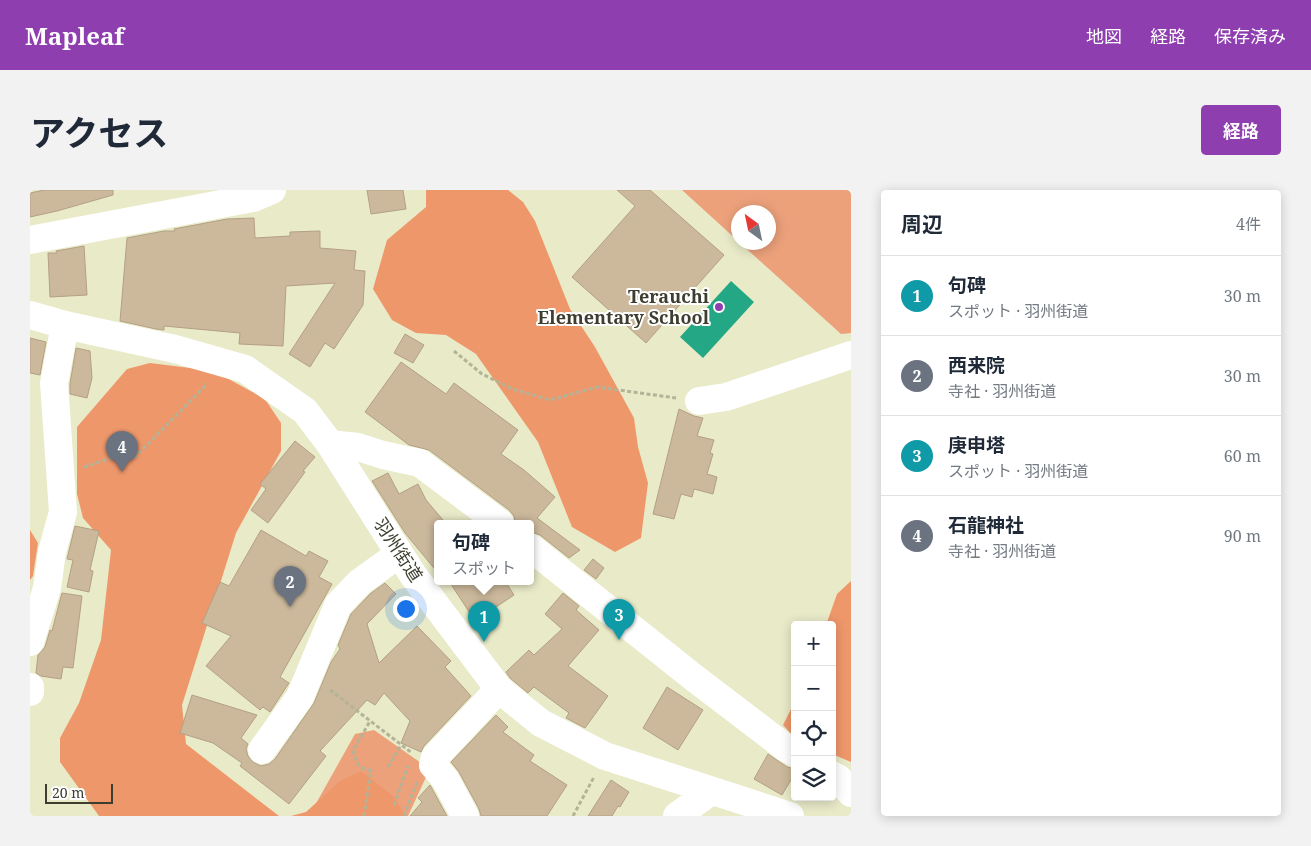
<!DOCTYPE html>
<html lang="ja">
<meta charset="utf-8">
<style>
:root{--surface:#fff;--page:#f2f2f3;--text:#1f2937;--muted:#747a83;--line:#e0e1e3;--accent:#8e3eae}
body{margin:0;font-family:"Noto Serif","Noto Sans JP",serif;background:var(--page);color:var(--text)}
.controls{position:absolute;right:15px;bottom:15px;display:grid;overflow:hidden;border-radius:5px;box-shadow:0 2px 12px #0003}
.controls button{width:45px;height:45px;display:grid;place-items:center;padding:0;border:0;border-bottom:1px solid var(--line);background:var(--surface);color:var(--text);font:25px sans-serif}
.compass{position:absolute;left:701px;top:15px;width:45px;height:45px;border-radius:50%;background:var(--surface);box-shadow:0 2px 12px #0003;rotate:327deg}
.scale{position:absolute;left:15px;bottom:12px;width:68px;box-sizing:border-box;padding-left:5px;border:2px solid #3e3e30;border-top:0;font-size:14px;line-height:18px;white-space:nowrap;color:#3e3e30;-webkit-text-stroke:4px #fff;paint-order:stroke}
.you{position:absolute;left:375px;top:418px;width:18px;height:18px;margin:-12px;border:4px solid #fff;border-radius:50%;background:#1a73e8;box-shadow:0 0 0 8px #1a73e833}
.badge{display:grid;place-items:center;width:32px;height:32px;border-radius:50%;background:var(--accent);color:#fff;font-size:16px;font-weight:700}
.pin{position:absolute;translate:-50% -41px;filter:drop-shadow(0 1px 2px #0008)}
.pin::after{content:'';position:absolute;top:26px;width:18px;height:15px;background:inherit;clip-path:polygon(0 0,100% 0,50% 100%)}
.popup{position:absolute;left:404px;top:330px;width:100px;height:65px;box-sizing:border-box;display:grid;place-content:center;border-radius:5px;background:var(--surface);filter:drop-shadow(0 1px 4px #0005);font-size:16px;white-space:nowrap;color:var(--muted)}
.popup b{font-size:19px;color:var(--text)}
.popup::after{content:'';position:absolute;left:50%;top:100%;margin-left:-10px;border:10px solid transparent;border-top-color:var(--surface)}
.list{margin:0;padding:0;list-style:none}
h2{display:flex;justify-content:space-between;align-items:center;height:65px;margin:0;padding:0 20px;font-size:21px}
h2 small{font-size:16px;font-weight:400;color:var(--muted)}
.list li{display:grid;grid-template-columns:32px 1fr auto;gap:15px;align-items:center;box-sizing:border-box;height:80px;padding:0 20px;border-top:1px solid var(--line)}
.list b{display:block;font-size:19px;white-space:nowrap}
.list p{margin:0;font-size:16px;white-space:nowrap;color:var(--muted)}
.list em{font-size:16px;font-style:normal;color:var(--muted)}
.icon{flex:none;width:28px;height:28px;fill:none;stroke:currentColor;stroke-width:2;stroke-linecap:round;stroke-linejoin:round}
.map{position:relative;flex:none;width:821px;height:626px;overflow:hidden;border-radius:5px}
header{display:flex;align-items:center;gap:30px;box-sizing:border-box;height:70px;padding:0 25px;background:var(--accent);color:#fff}
header strong{font-size:24px}
nav{display:flex;gap:28px;margin-inline-start:auto;font-size:18px}
.intro{display:flex;align-items:center;justify-content:space-between;box-sizing:border-box;height:120px;padding:0 30px}
h1{margin:0;font-size:35px}
.button{padding:12px 22px;border-radius:5px;background:var(--accent);color:#fff;font-size:18px;font-weight:700}
main{display:flex;gap:30px;padding:0 30px}
aside{flex:1;background:var(--surface);border-radius:5px;box-shadow:0 2px 12px #0003}
.map>svg:first-child{display:block}
.green{fill:#eca17b}
.forest{fill:#ee976b}
.water{fill:#24a784}
.building{fill:#ccb99c;stroke:#b3a084}
.lines{fill:none;stroke-linecap:round;stroke-linejoin:round}
.path{stroke:#b2b397;stroke-width:3;stroke-dasharray:4 2.5;stroke-linecap:butt}
.minor{stroke:#fff;stroke-width:28}
.poi-dot{fill:#8e3eae;stroke:#fff;stroke-width:2}
.labels{text-anchor:middle;stroke-width:4;stroke-linejoin:round;paint-order:stroke}
.poi-label{font-size:18px;font-weight:bold;fill:#3e3e30;stroke:#fff;text-anchor:end}
.street-label{font-size:18px;fill:#3e3e30;stroke:#fff}
</style>
<header>
<strong>Mapleaf</strong>
<nav><a>地図</a><a>経路</a><a>保存済み</a></nav>
</header>
<div class="intro"><h1>アクセス</h1><a class="button">経路</a></div>
<main>
<div class="map">
<svg width="821" height="626" viewBox="0 0 821 626">
<rect width="100%" height="100%" fill="#e9eac8"/>
<path class="green" d="M 652,0 L 821,0 L 821,143 L 811,144 L 710,53 L 738,52 L 738,22 L 708,22 L 708,51 Z
M 344,540 L 391,573 L 397,585 L 378,626 L 279,626 L 325,544 Z"/>
<path class="forest" d="M 396,0 L 478,0 L 493,12 L 505,31 L 540,119 L 565,157 L 604,228 L 608,257 L 618,293 L 611,348 L 585,362 L 542,337 L 508,252 L 446,164 L 416,145 L 386,143 L 362,130 L 343,99 L 357,50 L 396,17 Z
M 120,173 L 184,181 L 235,209 L 251,233 L 251,261 L 206,343 L 152,515 L 156,554 L 249,626 L 69,626 L 30,572 L 30,548 L 49,513 L 71,450 L 81,360 L 53,328 L 47,304 L 47,237 L 97,179 Z
M 0,340 L 8,353 L 3,386 L 0,390 Z
M 821,391 L 821,572 L 802,564 L 802,435 L 796,435 L 807,404 Z
M 765,511 L 765,548 L 753,535 Z
M 331,581 L 363,606 L 376,626 L 261,626 L 276,622 L 310,591 Z"/>
<path class="water" d="M 701,91 L 724,112 L 673,168 L 650,147 Z"/>
<path class="building" d="M 14,0 L 83,0 L 83,5 L 27,21 L 0,27 L 0,3 Z
M 337,0 L 373,0 L 376,19 L 341,24 Z
M 587,0 L 620,0 L 694,65 L 616,153 L 542,87 L 605,16 Z
M 224,28 L 225,48 L 260,46 L 260,42 L 290,41 L 290,58 L 326,61 L 324,80 L 335,81 L 333,115 L 304,159 L 295,153 L 280,177 L 259,164 L 305,93 L 256,96 L 253,156 L 209,154 L 210,143 L 134,136 L 134,140 L 126,139 L 90,131 L 97,48 L 134,41 L 145,41 L 144,39 L 197,29 Z
M 54,56 L 57,105 L 20,107 L 18,63 L 27,63 L 26,61 Z
M 375,144 L 394,155 L 383,173 L 364,163 Z
M 0,148 L 16,152 L 10,185 L 0,183 Z
M 46,158 L 60,161 L 62,188 L 57,208 L 40,204 L 40,194 Z
M 371,172 L 416,204 L 424,193 L 488,240 L 471,264 L 494,280 L 525,307 L 507,328 L 550,360 L 539,368 L 510,345 L 500,342 L 500,333 L 485,333 L 484,326 L 479,320 L 399,260 L 379,255 L 335,222 Z
M 649,219 L 664,226 L 673,228 L 667,246 L 684,250 L 680,263 L 683,264 L 677,284 L 687,287 L 683,304 L 664,299 L 662,307 L 651,304 L 644,329 L 623,324 Z
M 265,251 L 285,267 L 273,281 L 275,282 L 238,333 L 221,320 L 236,299 L 230,294 Z
M 358,283 L 369,304 L 388,294 L 396,310 L 413,330 L 408,333 L 408,383 L 375,343 L 342,291 Z
M 45,336 L 69,341 L 60,380 L 63,381 L 59,402 L 37,397 L 43,370 L 37,369 Z
M 231,340 L 276,366 L 279,361 L 298,371 L 289,387 L 302,394 L 250,487 L 259,493 L 240,522 L 233,517 L 230,520 L 176,476 L 201,446 L 172,433 L 190,392 L 199,396 Z
M 563,369 L 574,378 L 566,389 L 554,380 Z
M 419,391 L 475,391 L 484,405 L 445,431 Z
M 355,393 L 366,404 L 337,434 L 349,473 L 387,436 L 421,471 L 415,477 L 441,506 L 394,556 L 391,562 L 371,553 L 380,531 L 354,503 L 345,515 L 337,510 L 290,561 L 296,566 L 259,614 L 210,576 L 212,573 L 183,553 L 150,543 L 162,505 L 227,525 L 211,548 L 218,554 L 216,559 L 218,566 L 223,572 L 231,576 L 239,574 L 245,569 L 284,513 L 301,472 L 310,459 L 308,455 L 321,424 L 340,404 Z
M 32,403 L 52,406 L 43,478 L 33,477 L 31,489 L 11,486 L 6,483 L 8,465 L 15,457 L 20,440 L 22,441 Z
M 533,403 L 549,416 L 546,420 L 569,440 L 538,476 L 578,506 L 555,538 L 536,528 L 539,523 L 504,497 L 498,503 L 480,488 L 476,482 L 499,460 L 504,465 L 532,439 L 515,424 Z
M 637,497 L 673,520 L 648,560 L 613,538 Z
M 466,525 L 478,537 L 473,542 L 504,565 L 500,571 L 537,595 L 517,626 L 451,626 L 449,619 L 429,582 L 421,572 Z
M 738,564 L 757,577 L 765,579 L 765,583 L 752,605 L 724,589 Z
M 581,590 L 599,602 L 590,617 L 588,616 L 582,626 L 558,626 Z
M 400,595 L 417,626 L 380,626 L 392,612 L 388,608 Z"/>
<g class="lines">
<path class="path" d="M 424,161 L 452,184 L 483,199 L 520,210 L 567,197 L 646,208
M 104,268 L 176,195 L 174,194
M 54,277 L 85,267
M 300,500 L 382,563
M 358,577 L 371,555
M 364,615 L 378,576
M 334,626 L 341,581 L 329,577 L 323,561 L 340,531
M 374,626 L 387,592
M 543,626 L 564,587"/>
<path class="minor" d="M 0,50 L 223,8 L 242,0
M 0,125 L 35,135 L 145,159 L 215,179 L 275,221 L 300,254 L 383,385 L 469,499 L 491,517 L 511,533 L 575,566 L 760,626
M 669,211 L 696,207 L 821,165
M 300,254 L 328,257 L 353,265 L 390,273 L 470,333
M 500,357 L 663,487 L 756,558 L 765,563
M 0,452 L 17,398 L 22,362 L 33,322 L 24,193 L 35,135
M 0,497 L 0,502
M 232,560 L 270,507 L 308,415 L 330,392 L 369,364
M 802,585 L 809,589 L 821,603
M 435,626 L 415,589 L 403,575 L 405,567 L 469,499
M 647,626 L 681,601"/>
</g>
<circle class="poi-dot" cx="689" cy="117" r="5"/>
<g class="labels">
<g class="poi-label">
<text x="679" y="113">Terauchi<tspan x="679" dy="21">Elementary School</tspan></text>
</g>
<g class="street-label">
<text transform="translate(368 360) rotate(57)" y="6">羽州街道</text>
</g>
</g>
</svg>
<div class="controls">
<button>+</button>
<button>−</button>
<button><svg class="icon" aria-label="locate" viewBox="0 0 24 24"><circle cx="12" cy="12" r="6"/><path d="M12 2v4M12 18v4M2 12h4M18 12h4"/></svg></button>
<button><svg class="icon" aria-label="layers" viewBox="0 0 24 24"><path d="M12 4l9 5-9 5-9-5zM3 14l9 5 9-5"/></svg></button>
</div>
<svg class="compass" viewBox="-18 -18 36 36"><path d="M0-13l5 13h-10z" fill="#e53935"/><path d="M0 13l5-13h-10z" fill="#747a83"/></svg>
<div class="scale">20 m</div>
<div class="you"></div>
<div class="pin badge" style="left:454px;top:452px;background:#0f9aa8">1</div>
<div class="popup"><b>句碑</b>スポット</div>
<div class="pin badge" style="left:260px;top:417px;background:#6b7280">2</div>
<div class="pin badge" style="left:589px;top:450px;background:#0f9aa8">3</div>
<div class="pin badge" style="left:92px;top:282px;background:#6b7280">4</div>
</div>
<aside>
<h2>周辺<small>4件</small></h2>
<ul class="list">
<li><span class="badge" style="background:#0f9aa8">1</span><div><b>句碑</b><p>スポット · 羽州街道</p></div><em>30 m</em></li>
<li><span class="badge" style="background:#6b7280">2</span><div><b>西来院</b><p>寺社 · 羽州街道</p></div><em>30 m</em></li>
<li><span class="badge" style="background:#0f9aa8">3</span><div><b>庚申塔</b><p>スポット · 羽州街道</p></div><em>60 m</em></li>
<li><span class="badge" style="background:#6b7280">4</span><div><b>石龍神社</b><p>寺社 · 羽州街道</p></div><em>90 m</em></li>
</ul>
</aside>
</main>
